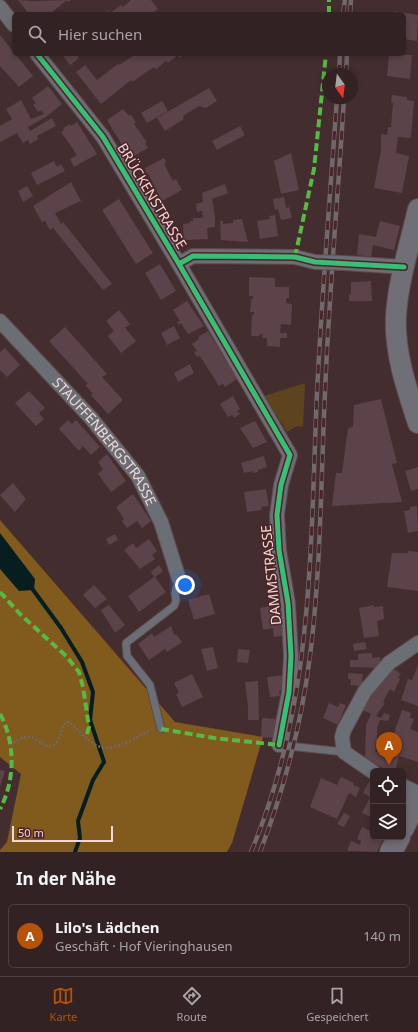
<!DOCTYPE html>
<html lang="de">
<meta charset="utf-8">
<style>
:root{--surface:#332223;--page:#3b2a2b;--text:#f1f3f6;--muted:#a9a4a6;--line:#4e3f41;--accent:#b45309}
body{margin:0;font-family:"Noto Sans",sans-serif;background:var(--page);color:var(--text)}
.controls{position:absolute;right:12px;bottom:12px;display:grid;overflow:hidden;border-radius:6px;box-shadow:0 2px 6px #0003}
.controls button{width:36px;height:36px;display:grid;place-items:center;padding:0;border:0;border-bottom:1px solid var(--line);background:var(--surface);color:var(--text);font:20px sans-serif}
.compass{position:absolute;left:322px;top:68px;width:36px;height:36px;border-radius:50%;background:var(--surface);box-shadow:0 2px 6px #0003;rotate:166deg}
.scale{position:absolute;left:12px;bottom:10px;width:101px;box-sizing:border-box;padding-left:4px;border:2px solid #f2d7d7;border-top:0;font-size:11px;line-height:14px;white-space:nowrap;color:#f2d7d7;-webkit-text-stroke:3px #4d2427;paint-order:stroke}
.you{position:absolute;left:185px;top:585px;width:14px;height:14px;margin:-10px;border:3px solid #fff;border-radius:50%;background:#1a73e8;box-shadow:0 0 0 6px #1a73e833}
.badge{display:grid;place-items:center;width:26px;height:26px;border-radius:50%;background:var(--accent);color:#fff;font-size:13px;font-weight:700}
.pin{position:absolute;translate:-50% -33px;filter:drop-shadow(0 1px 2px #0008)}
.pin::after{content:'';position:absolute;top:21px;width:14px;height:12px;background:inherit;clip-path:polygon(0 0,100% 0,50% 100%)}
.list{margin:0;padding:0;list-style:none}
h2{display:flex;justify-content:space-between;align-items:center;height:52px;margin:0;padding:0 16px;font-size:17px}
h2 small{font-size:13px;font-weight:400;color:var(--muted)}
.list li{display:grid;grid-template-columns:26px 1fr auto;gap:12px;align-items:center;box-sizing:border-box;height:64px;margin:0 8px 8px;padding:0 8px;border:1px solid var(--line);border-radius:6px}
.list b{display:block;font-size:15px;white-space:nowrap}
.list p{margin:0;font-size:13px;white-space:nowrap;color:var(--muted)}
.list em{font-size:13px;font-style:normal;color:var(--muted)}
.icon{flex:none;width:22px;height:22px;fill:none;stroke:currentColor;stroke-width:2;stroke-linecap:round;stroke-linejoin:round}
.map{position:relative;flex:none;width:418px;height:852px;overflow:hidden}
.search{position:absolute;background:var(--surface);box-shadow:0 2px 6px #0003;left:12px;right:12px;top:12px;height:44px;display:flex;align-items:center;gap:10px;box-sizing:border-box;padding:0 14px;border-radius:6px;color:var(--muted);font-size:15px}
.sheet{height:124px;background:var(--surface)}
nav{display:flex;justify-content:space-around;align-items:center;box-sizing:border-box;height:56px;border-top:1px solid var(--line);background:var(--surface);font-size:11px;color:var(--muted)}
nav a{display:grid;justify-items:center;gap:2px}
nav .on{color:var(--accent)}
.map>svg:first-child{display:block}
.green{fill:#5d431e}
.forest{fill:#815a1d}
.water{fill:#061e20}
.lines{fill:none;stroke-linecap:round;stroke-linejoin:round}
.stream{stroke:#061e20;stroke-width:4}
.building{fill:#5b4349}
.lane-casing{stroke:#5e4a4c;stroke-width:9}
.street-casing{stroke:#5e4a4c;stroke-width:16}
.secondary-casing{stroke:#5e4a4c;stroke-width:22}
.primary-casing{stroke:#5e4a4c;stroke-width:24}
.path{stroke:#6e686c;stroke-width:2.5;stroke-dasharray:2 2;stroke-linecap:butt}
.lane{stroke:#6c6e76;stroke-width:7}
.street{stroke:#6c6e76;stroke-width:14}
.secondary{stroke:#706f78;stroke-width:20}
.primary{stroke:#706d76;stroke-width:22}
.rail-casing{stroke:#71686b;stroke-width:4.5}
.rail{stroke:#4d2427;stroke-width:3;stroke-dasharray:9;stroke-linecap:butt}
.street-bridge-casing{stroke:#5e4a4c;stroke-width:16;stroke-linecap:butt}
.street-bridge{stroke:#6c6e76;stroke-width:14}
.quiet{stroke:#58b947;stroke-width:4;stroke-dasharray:8 4;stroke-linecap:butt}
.cycleway-casing{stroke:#4d2427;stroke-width:8}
.cycleway{stroke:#3abd76;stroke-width:5}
.labels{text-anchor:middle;stroke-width:3;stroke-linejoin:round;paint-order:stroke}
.street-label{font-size:14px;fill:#f2d7d7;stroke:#4d2427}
</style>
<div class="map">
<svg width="418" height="852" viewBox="0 0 418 852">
<rect width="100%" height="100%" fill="#442d2f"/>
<path class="green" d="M 305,383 L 303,427 L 297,426 L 287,432 L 264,396 Z"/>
<path class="forest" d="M 0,520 L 175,722 L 263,737 L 232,843 L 227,852 L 0,852 L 0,850 L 7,842 L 21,774 L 0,757 Z"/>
<path class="water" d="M 0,533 L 35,579 L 34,590 L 19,591 L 0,569 Z"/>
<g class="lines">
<path class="stream" d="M 31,587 L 61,628 L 82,662 L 93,692 L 90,720 L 104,762 L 93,780 L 78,821 L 80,838 L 75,852"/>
</g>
<path class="building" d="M 18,0 L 33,1 L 71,0 L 68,2 L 67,0 L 50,14 L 29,14 Z
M 131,0 L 151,0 L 158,9 L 152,14 L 104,14 L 109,10 L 110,13 L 121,5 L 123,7 Z
M 395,11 L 418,15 L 417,41 L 404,39 L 404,14 L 394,14 Z
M 0,35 L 33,76 L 19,87 L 0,66 Z
M 62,54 L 80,54 L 78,56 L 79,58 L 70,65 Z
M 136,54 L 185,54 L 180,58 L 178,55 L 168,63 L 166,61 L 156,69 L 154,67 L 132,82 L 131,80 L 101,104 L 76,72 L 85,65 L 97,80 L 118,64 L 119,65 Z
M 389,54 L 412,55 L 410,79 L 387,76 Z
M 48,86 L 62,104 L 46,117 L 28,127 L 30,131 L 52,118 L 56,126 L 37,136 L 38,139 L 30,144 L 28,140 L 23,143 L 17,133 L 0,142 L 0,126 L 12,119 L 6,109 L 21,100 L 31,119 L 44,114 L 41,110 L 38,112 L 33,105 L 36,103 L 32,98 Z
M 209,88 L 217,101 L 206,108 L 199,106 L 183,116 L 184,119 L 165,131 L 157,118 Z
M 392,95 L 407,97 L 407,100 L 414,101 L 411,138 L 398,137 L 396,153 L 409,156 L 402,193 L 374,188 L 381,150 L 381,134 L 387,135 L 388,127 L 391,127 L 393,103 L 391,103 Z
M 162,101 L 168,111 L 147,123 L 141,113 Z
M 123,109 L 129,116 L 131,115 L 136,122 L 134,124 L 147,142 L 145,143 L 148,148 L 130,158 L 107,120 Z
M 77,122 L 97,154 L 74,167 L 70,159 L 77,155 L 61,132 L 64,130 L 63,128 L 70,124 L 71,126 Z
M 240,126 L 245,135 L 217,150 L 212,141 Z
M 291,153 L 299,190 L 281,194 L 274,161 Z
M 164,158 L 166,162 L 164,164 L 173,181 L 176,179 L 182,190 L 162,201 L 149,175 L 145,171 L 145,168 Z
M 54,161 L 57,167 L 61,164 L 65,171 L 37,185 L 31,173 Z
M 71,182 L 81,201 L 55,213 L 61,224 L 63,222 L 112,284 L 103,290 L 53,228 L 50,230 L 45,221 L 42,222 L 33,206 Z
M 225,184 L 228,193 L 212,199 L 215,216 L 215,227 L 207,228 L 208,239 L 184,240 L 183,224 L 190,223 L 190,221 L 193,221 L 193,218 L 203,218 L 202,211 L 197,212 L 196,204 L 203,202 L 202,193 Z
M 27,186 L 33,196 L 23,202 L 18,191 Z
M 284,197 L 286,208 L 289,207 L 292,218 L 281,220 L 278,209 L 275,210 L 273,199 Z
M 119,199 L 153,253 L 136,264 L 102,210 Z
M 275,215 L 278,236 L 260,239 L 257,221 L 270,219 L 269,216 Z
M 242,219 L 248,242 L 221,240 L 220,221 L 223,221 L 223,224 L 233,223 L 233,220 Z
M 380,221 L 400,226 L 394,250 L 373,245 L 371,257 L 357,255 L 359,234 L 376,237 Z
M 160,264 L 176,291 L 161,300 L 145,273 Z
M 249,277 L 275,278 L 275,287 L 289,287 L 289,298 L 286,298 L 286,303 L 292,304 L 291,325 L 281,324 L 280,333 L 287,333 L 287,338 L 280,338 L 280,347 L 267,346 L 267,338 L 262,338 L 263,334 L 260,334 L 259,336 L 251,336 L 252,315 L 254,314 L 254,312 L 250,312 L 251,299 L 253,299 L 253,296 L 249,296 Z
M 371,281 L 372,301 L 349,301 L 349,294 L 351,294 L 351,282 Z
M 187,301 L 204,326 L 188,334 L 181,323 L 179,325 L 177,322 L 180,321 L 173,310 Z
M 119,310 L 130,324 L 125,328 L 136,341 L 121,353 L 108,336 L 114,331 L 106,321 Z
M 174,326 L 180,338 L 167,345 L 161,333 Z
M 65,327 L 107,374 L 102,377 L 123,400 L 108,414 L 91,395 L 93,394 L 85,385 L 88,384 L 49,341 Z
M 208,331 L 237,379 L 225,387 L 223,384 L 219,386 L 200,356 L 197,357 L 194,352 L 197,351 L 192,344 L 199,339 L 198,337 Z
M 5,348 L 20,365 L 7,377 L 0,370 L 0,352 Z
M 190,364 L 194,373 L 178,382 L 174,373 Z
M 29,391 L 45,408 L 39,413 L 44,419 L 36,426 L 15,403 Z
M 233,396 L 240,409 L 237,411 L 240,414 L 234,418 L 232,415 L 228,417 L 220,404 Z
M 381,399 L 397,463 L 392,464 L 402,502 L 332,506 L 336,473 L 342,473 L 348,428 L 353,427 L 354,405 Z
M 68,420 L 72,424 L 76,420 L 100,447 L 91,455 L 83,446 L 79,451 L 59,429 Z
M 255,421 L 267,442 L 253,448 L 240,428 Z
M 107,454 L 126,481 L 111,492 L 98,474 L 103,469 L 98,462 Z
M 264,456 L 267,467 L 258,470 L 258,472 L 253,473 L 253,471 L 244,473 L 241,463 Z
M 418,467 L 418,489 L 411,491 L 405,471 Z
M 13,483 L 26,499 L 15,512 L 0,495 Z
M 266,489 L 269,506 L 261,507 L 262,510 L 247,512 L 244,492 Z
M 133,494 L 151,521 L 142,528 L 137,521 L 127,528 L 122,521 L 124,519 L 116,507 Z
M 417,506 L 418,531 L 408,533 L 404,511 L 410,510 L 410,507 Z
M 115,534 L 118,540 L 109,545 L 106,539 Z
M 149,539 L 157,551 L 152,555 L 155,559 L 140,569 L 124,550 L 133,543 L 136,548 Z
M 408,551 L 418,552 L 418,591 L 387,587 L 392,553 L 408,553 Z
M 159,565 L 163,571 L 155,577 L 166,592 L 139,612 L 128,596 L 154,577 L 151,572 Z
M 94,585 L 107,599 L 95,608 L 83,595 Z
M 209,594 L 215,614 L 194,620 L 188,600 Z
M 109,605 L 125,625 L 115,633 L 101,610 Z
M 374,605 L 374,607 L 383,606 L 384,619 L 377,621 L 379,636 L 364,638 L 359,608 Z
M 269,606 L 271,614 L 284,612 L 287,635 L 274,637 L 273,628 L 263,630 L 260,608 Z
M 171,626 L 174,635 L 176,634 L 182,642 L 167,652 L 165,649 L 149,660 L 138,644 L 152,633 L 154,637 Z
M 365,642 L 367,649 L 354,651 L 353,644 Z
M 213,647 L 218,668 L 207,671 L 201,649 Z
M 238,649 L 250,650 L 248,663 L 237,662 Z
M 372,653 L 372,658 L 380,657 L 380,668 L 350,667 L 350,660 L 358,660 L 358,654 Z
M 418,665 L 418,706 L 401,700 L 408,679 L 412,680 Z
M 391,667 L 401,674 L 398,677 L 400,679 L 394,692 L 390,689 L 383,702 L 385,703 L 376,716 L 381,718 L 384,713 L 390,715 L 388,721 L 380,720 L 377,728 L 377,745 L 375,751 L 386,756 L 402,710 L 411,713 L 410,718 L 414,719 L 410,729 L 418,732 L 418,762 L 399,756 L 395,771 L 382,771 L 383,768 L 365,759 L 366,725 L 371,714 L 363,710 L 377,682 Z
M 348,673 L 363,674 L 362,686 L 350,685 L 351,679 L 348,679 Z
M 192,674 L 203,697 L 182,707 L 176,694 L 179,693 L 174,683 Z
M 284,675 L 286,690 L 279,691 L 280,696 L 270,697 L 267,677 Z
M 258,681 L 259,720 L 248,720 L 248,706 L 245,682 Z
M 329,703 L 338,707 L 340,703 L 346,705 L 338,725 L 323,718 Z
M 262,718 L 278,719 L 276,738 L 261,737 Z
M 0,770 L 5,771 L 0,787 Z
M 341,777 L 354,783 L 353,785 L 360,788 L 356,797 L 349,793 L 337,819 L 310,807 L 321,778 L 337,785 Z
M 371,778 L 373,779 L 373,825 L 371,824 L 373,818 L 362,813 L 370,797 L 363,793 Z
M 344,813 L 350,816 L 344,827 L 337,824 Z
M 362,827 L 373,832 L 373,837 L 384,837 L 377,852 L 347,851 L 351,841 L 360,845 L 361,841 L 357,839 Z"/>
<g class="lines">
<g class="lane-casing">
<path id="lane" d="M 161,729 L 150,685 L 127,656 L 126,643 L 174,606 L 176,601 L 175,593 L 179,579
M 279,745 L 344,752"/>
</g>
<g class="street-casing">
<g id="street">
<path d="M 0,7 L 14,25"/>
<path d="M 37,54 L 103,137 L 179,264 L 193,256 L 295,257 L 315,262"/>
<path d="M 344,263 L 404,267"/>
<path d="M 179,264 L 290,455 L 281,485 L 277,515 L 279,550 L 288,603 L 291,656 L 289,692 L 279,745"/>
<path id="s1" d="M 0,321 L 91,418 L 138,476 L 161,522 L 179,579"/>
<path d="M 373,772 L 344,752 L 342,737 L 344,730 L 365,691 L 389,663 L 418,643"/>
<path d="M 403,786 L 418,793"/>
</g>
</g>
<g class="secondary-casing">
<path id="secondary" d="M 418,209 C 410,244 398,281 396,316 C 394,352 407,390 418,423"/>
</g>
<g class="primary-casing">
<path id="primary" d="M 403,828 L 418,797
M 391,852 L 399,837"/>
</g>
<path class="path" d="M 10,745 C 16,741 23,736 31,737 C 39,739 48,753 56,743 C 61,737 61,728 66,722 L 69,722 C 79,730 89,744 101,747 C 117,751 137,736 151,730"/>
<use href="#lane" class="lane"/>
<use href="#street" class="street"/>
<use href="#secondary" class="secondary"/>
<use href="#primary" class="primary"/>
<g class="rail-casing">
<path id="rail" d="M 343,14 L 345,0
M 350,14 L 351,0
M 339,74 L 340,54
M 346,74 L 347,54
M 251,852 C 314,703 310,550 317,392 C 322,294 330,196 337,98
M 260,852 C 285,787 303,717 311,648 C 321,563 321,477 325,392 C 329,294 338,196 344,98"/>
</g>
<use href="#rail" class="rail"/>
<g class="street-bridge-casing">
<path id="street-bridge" d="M 315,262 L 344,263"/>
</g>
<use href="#street-bridge" class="street-bridge"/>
<path class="quiet" d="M 329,14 L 329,0
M 295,257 L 314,169 L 326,54
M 0,592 L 20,614 L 66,656 L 79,672 L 83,687 L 89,727 L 86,737
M 0,714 C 16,743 15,781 0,809
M 161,729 L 214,738 L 279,745"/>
<g class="cycleway-casing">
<path id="cycleway" d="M 37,54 L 103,137 L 179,264 L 193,256 L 295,257 L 315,262 L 404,267
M 179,264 L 290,455 L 281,485 L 277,515 L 279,550 L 288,603 L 291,656 L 289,692 L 279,745"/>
</g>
<use href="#cycleway" class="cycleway"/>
</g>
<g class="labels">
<g class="street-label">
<text transform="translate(152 196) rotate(59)" y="5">BRÜCKENSTRASSE</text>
<text dy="5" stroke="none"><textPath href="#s1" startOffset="160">STAUFFENBERGSTRASSE</textPath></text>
<text transform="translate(271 575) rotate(-96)" y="5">DAMMSTRASSE</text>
</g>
</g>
</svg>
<div class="controls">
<button><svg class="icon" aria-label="locate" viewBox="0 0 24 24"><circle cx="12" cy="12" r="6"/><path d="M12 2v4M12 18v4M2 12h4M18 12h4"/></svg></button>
<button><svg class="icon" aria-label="layers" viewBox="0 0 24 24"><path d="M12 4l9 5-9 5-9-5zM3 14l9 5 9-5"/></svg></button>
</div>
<svg class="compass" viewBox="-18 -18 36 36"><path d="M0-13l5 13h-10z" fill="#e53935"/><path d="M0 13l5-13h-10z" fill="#a9a4a6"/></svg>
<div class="scale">50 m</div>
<div class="you"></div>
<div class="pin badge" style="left:389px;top:765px">A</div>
<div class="search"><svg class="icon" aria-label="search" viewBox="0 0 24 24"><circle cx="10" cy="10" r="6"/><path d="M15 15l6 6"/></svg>Hier suchen</div>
</div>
<section class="sheet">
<h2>In der Nähe<small></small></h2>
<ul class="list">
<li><span class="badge">A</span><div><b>Lilo's Lädchen</b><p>Geschäft · Hof Vieringhausen</p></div><em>140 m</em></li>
</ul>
</section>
<nav>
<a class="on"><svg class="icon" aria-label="map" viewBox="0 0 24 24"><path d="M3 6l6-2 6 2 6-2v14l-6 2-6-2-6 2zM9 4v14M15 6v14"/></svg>Karte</a>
<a><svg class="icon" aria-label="directions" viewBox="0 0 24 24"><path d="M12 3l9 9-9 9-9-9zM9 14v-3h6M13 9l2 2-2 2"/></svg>Route</a>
<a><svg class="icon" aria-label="saved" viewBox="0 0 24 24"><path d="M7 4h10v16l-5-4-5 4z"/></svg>Gespeichert</a>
</nav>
